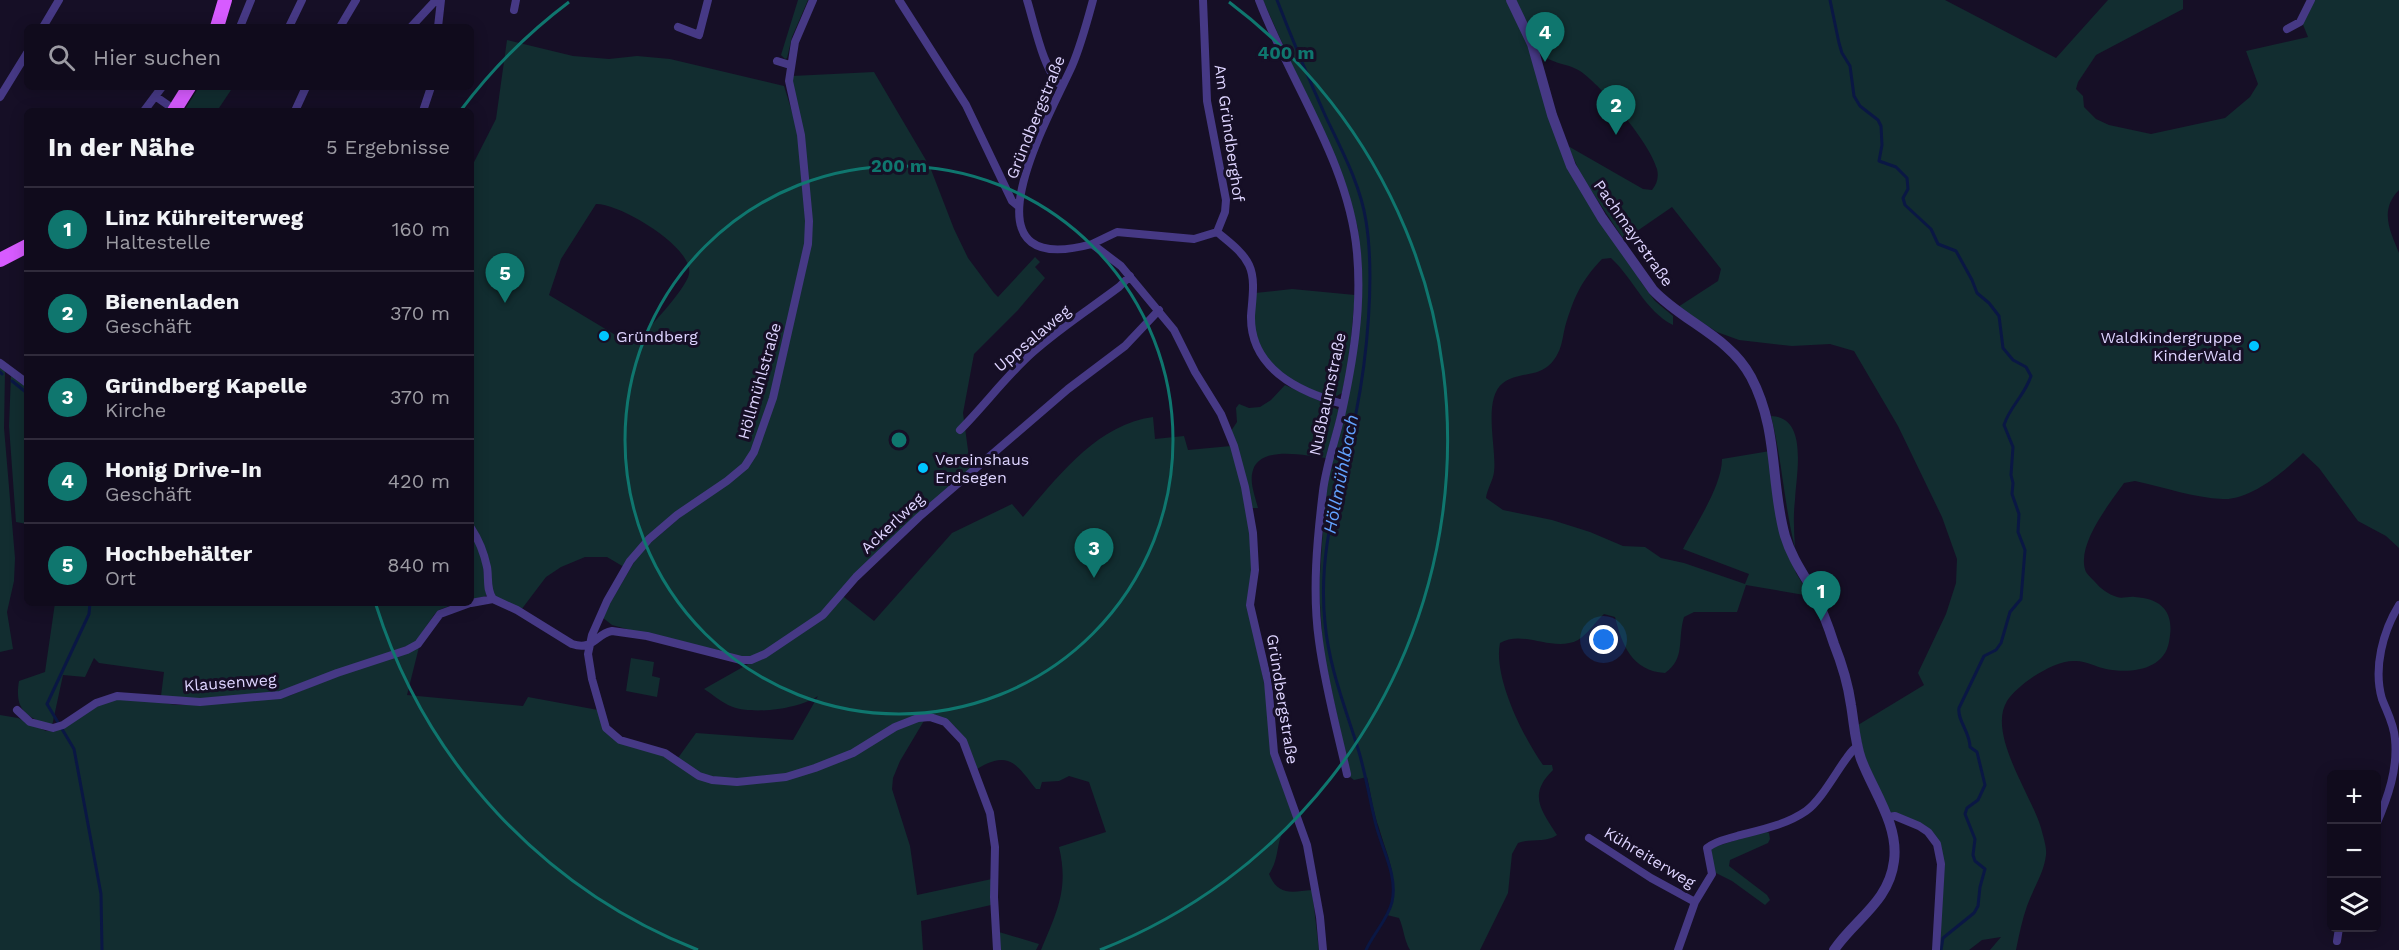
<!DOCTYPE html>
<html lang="de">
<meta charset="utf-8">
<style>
:root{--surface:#100b1c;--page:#191425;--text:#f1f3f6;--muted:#9c9ba3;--line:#302b3b;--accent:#0f766e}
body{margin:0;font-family:"Work Sans",sans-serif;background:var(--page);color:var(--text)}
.controls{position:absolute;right:18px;bottom:18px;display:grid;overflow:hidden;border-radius:9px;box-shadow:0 3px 15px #0003}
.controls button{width:54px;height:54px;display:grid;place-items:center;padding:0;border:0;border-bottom:2px solid var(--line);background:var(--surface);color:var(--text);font:30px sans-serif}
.you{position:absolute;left:1604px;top:640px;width:21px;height:21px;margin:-15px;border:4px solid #fff;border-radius:50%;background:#1a73e8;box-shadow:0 0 0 9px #1a73e833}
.badge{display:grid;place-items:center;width:39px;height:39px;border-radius:50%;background:var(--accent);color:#fff;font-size:20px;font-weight:700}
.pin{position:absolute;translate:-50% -50px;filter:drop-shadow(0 2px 3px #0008)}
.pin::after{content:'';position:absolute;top:32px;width:21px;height:18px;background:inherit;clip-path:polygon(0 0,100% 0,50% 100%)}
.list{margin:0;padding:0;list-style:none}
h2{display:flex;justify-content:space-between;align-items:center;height:78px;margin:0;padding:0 24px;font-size:26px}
h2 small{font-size:20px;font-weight:400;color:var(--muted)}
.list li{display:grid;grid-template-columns:39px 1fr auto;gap:18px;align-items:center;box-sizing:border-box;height:84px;padding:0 24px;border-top:2px solid var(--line)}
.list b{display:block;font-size:22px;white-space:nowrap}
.list p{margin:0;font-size:20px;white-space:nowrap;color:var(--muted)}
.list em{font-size:20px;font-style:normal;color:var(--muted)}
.icon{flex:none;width:33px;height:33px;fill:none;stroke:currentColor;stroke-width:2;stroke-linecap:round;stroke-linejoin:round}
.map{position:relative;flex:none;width:2399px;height:950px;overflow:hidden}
.search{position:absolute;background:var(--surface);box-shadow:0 3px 15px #0003;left:24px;top:24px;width:450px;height:66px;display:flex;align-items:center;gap:15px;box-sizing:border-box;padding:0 21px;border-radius:9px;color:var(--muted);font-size:22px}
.panel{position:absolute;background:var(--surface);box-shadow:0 3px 15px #0003;left:24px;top:108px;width:450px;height:498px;border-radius:9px}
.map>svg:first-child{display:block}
.green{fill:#122d30;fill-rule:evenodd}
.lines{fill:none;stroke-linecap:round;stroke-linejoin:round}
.stream{stroke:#0a1744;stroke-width:3}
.minor{stroke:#463985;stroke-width:8}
.tertiary{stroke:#463985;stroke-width:10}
.primary{stroke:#d75bff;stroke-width:14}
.ring{fill:none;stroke:#0f766e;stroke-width:3}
.poi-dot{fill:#00c4ff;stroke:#160f26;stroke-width:2}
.labels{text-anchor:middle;stroke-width:6;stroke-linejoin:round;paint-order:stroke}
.street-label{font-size:16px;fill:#ded4ff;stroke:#160f26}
.poi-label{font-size:16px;fill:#ded4ff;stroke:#160f26;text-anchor:start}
.water-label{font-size:18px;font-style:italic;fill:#62a2ff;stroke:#160f26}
.centre{fill:#0f766e;stroke:#160f26;stroke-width:3}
.ring-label{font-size:18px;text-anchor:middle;font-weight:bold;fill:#0f766e;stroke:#160f26;stroke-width:6;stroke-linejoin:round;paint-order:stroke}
</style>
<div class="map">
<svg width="2399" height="950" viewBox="0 0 2399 950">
<rect width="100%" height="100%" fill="#160f26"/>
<path class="green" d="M 798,0 L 808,0 L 792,37 L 787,58 L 785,59 L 781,55 Z
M 1263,0 L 1945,0 L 2056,58 L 2108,0 L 2183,0 L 2183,9 L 2096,55 L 2078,82 L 2076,89 L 2083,96 L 2084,107 L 2096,119 L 2109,125 L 2151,134 L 2225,118 L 2250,97 L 2258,84 L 2246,51 L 2308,37 L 2300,17 L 2310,0 L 2399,0 L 2399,190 C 2379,210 2390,231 2399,253 L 2399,548 L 2386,536 L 2358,521 L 2319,468 L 2303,453 C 2285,471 2251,500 2223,499 C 2194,498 2164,487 2135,481 L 2124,483 C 2110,503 2075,546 2086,572 C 2088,575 2092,579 2095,582 C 2101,589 2108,594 2117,597 C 2122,599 2129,596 2135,597 C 2163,599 2175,613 2169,642 C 2164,670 2130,674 2106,669 C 2096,667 2086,661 2076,661 C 2055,659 2018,684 2007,701 C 1987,734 2031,794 2041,828 C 2043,836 2047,847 2046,855 C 2044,873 2033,889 2027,906 C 2022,920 2019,935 2016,950 L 1990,950 L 2001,937 L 1982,940 L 1969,950 L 1939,950 L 1940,846 L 1910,819 L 1890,812 L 1864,755 L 1858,725 L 1924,685 L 1918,673 L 1946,614 L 1956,583 L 1957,559 L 1942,517 L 1898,426 L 1854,351 L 1830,344 L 1792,346 L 1739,340 L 1717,332 L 1678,307 L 1718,281 L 1721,269 L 1672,207 L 1624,240 L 1582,177 L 1568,146 L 1643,189 L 1652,190 C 1657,184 1659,177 1657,169 C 1650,143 1602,86 1580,71 C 1566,62 1550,65 1539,51 L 1531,53 L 1549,118 L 1641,282 L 1655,301 L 1673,316 L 1673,325 C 1645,311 1633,278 1611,258 L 1602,259 C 1581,281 1574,297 1565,327 C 1563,335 1562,346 1558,353 C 1544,381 1522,369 1503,383 C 1482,399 1497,449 1494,472 C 1493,481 1487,489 1486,498 L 1503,510 L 1552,520 L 1590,532 L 1623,546 L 1645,547 L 1661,558 L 1684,563 L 1745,584 L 1749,574 L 1683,549 C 1696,524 1722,486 1722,459 L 1770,451 L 1796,573 L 1810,596 L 1746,585 L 1737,612 L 1694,612 L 1684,617 C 1677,640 1686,658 1665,673 C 1632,671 1622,645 1615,617 L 1604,614 C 1595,622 1588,634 1578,640 C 1553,653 1523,629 1500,643 C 1493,677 1523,737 1543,765 L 1552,765 L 1553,770 C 1527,795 1542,811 1557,835 C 1546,843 1531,838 1518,843 L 1512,854 L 1508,893 L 1480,950 L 1410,950 C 1404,940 1404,929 1399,918 L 1387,915 C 1402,884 1388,859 1379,828 C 1373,812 1371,794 1367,777 L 1354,780 L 1350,777 L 1323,649 L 1319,588 L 1326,485 L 1345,409 L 1360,262 L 1358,229 L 1347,188 Z
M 507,40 L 573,56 L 609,59 L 637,56 L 670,59 L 784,86 L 798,131 L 805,199 L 806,244 L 770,398 L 753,451 L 744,465 L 700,497 L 624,567 L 607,557 L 585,557 L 561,567 L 546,577 L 521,610 L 496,599 L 471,525 L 471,168 L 496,119 ZM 596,204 C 619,203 694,247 689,274 C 687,288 644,334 632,345 L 549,295 L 561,259 Z
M 874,72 L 930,167 L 954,229 L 968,258 L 994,293 L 998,297 L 1035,257 L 1040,262 L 1035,267 L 1045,278 L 1018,310 L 974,354 L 963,413 L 970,465 L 973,468 L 839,593 L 874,621 L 952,533 L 1012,504 L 1023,517 C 1059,476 1096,425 1153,417 L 1155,439 L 1184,436 L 1188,450 L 1231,446 L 1240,476 L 1250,533 L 1252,572 L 1247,603 L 1266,692 L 1271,756 L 1295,821 C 1272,834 1283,854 1269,874 C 1278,896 1291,892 1312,890 L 1319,950 L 1041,950 C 1057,912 1069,889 1059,847 L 1106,832 L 1089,782 L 1069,776 L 1059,781 L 1042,782 L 1040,789 L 1036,789 C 1016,763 1008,750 977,769 C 964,740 962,721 928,714 L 900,761 L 893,778 L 892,789 L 910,846 L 917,895 L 992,879 L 991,905 L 921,921 L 923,950 L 0,950 L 0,715 L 18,718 L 46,731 L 53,731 L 92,708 L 113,699 L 141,699 L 176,705 L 199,705 L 289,696 L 336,676 L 419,647 L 407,695 L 523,706 L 528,697 L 598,710 L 606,732 L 653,749 L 690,773 L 729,780 L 701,774 L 678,758 L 696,733 L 793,740 L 818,696 C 799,709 750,716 728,705 C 720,701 712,694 704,689 L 750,663 L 612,625 L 602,617 L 640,552 L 756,452 L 810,245 L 792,76 Z
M 199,87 L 233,87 L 217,111 L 184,111 Z
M 1292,289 L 1355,295 L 1349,360 L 1342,393 L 1333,398 C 1299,388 1263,369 1255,331 C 1253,320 1255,305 1255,293 Z
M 0,367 L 5,371 L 4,428 L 15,558 L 14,581 L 7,612 L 13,649 L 0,652 Z
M 11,374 L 27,386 L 27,524 L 16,522 L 9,426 Z
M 1285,385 L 1339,410 L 1326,458 C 1306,456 1261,445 1253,470 C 1249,482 1255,496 1258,508 L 1252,508 L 1231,431 L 1237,422 L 1236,408 L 1239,404 L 1249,408 L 1260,407 L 1271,400 Z
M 1771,416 C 1809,417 1796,475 1795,500 C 1793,516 1794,532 1795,548 C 1784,504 1782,459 1771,416 Z
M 471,532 L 482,557 L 486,592 L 486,596 L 471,600 Z
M 55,603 L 457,603 L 439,610 L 434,615 L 415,643 L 273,694 L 249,694 L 203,701 L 161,696 L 164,672 L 99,663 L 94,658 L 85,677 L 63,675 L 52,726 C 27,717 14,711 19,681 L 45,672 Z
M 631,658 L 654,662 L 652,676 L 660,678 L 657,697 L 626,691 Z
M 1765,831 L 1769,833 L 1770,839 L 1768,843 L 1730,860 L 1729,866 L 1767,895 L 1770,900 L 1765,905 L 1732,881 L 1714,872 L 1711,848 Z
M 999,932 L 1039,944 L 1036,950 L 999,950 Z"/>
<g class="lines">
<path class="stream" d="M 1277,0 C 1292,39 1308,77 1325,115 C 1341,149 1360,183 1366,221 C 1375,277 1367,358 1356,413 C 1341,487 1317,546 1325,623 C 1329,668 1346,709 1359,752 C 1366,776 1370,801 1376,825 C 1382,849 1398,876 1392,902 C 1388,919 1373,934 1366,950
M 1830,0 L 1839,43 L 1842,53 L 1850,66 L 1854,96 L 1860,106 L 1878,120 L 1881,126 L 1882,145 L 1879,161 L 1896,167 L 1907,178 L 1908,189 L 1903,198 L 1905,205 L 1931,229 L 1938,244 L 1956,251 L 1972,280 L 1977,293 L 1989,303 L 1999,316 L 2003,348 L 2013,360 L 2026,367 L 2031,376 C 2025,395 2010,406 2004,425 L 2013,447 L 2011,475 L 2013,483 L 2012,494 L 2019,514 L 2018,532 L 2025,550 L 2021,599 L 2010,612 L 2001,643 L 1996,650 L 1984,656 L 1959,708 C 1957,720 1970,732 1970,747 L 1977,752 L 1985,785 L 1978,800 L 1967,808 L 1965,814 L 1975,839 L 1973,855 L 1975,861 L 1985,869 L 1980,887 L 1978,906 L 1974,913 L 1943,938 L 1941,950
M 0,372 L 2,374
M 12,381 L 27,393
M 90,603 L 89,614 L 47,704 L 74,749 L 101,894 L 102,950"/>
<path class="minor" d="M 813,0 L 795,42 L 789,81 L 801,135 L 809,221 L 808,244 L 773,398 L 754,452 L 745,466 L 727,481 L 677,515 L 649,539 L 630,561 L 607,601 L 592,635 L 588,654 L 592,679 L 606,728 L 620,740 L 665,753 L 699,776 L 712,780 L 737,782 L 786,777 L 815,768 L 853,753 L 895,727 L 918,718 L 930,717 L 945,722 L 963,741 L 990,813 L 995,847 L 994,897 L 997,950
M 899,0 L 966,105 L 1012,201 L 1018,206
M 1027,0 C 1034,22 1044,74 1062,86
M 1093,0 C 1087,22 1081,45 1072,66 C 1049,117 955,281 1092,244 L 1121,266 L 1174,330 L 1195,372 L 1221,414 L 1234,446 L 1245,487 L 1253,533 L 1255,570 L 1250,605 L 1268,682 L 1274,753 L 1307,845 L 1320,917 L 1323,950
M 1203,0 L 1207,101 L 1226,200 L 1225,212 L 1217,232
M 1259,0 C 1291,84 1349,162 1357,253 C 1362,308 1353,362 1341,416 C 1335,441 1326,466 1323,491 C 1317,540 1312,592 1319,641 C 1325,686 1337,730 1347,774
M 514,10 L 516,0
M 43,27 L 59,0
M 240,27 L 251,0
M 289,27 L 302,0
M 340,27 L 356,0
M 411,27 L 436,0
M 438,27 L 441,0
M 678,27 L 699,35 L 708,0
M 2287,29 L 2300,22 L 2311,0
M 777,61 L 790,65
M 155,96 L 175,110
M 0,97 L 27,53
M 144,111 L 162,87
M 295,111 L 306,87
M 423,111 L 431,87
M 1092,244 L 1117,232 L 1194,239 L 1217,232 C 1229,242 1243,252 1249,265 C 1256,280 1252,300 1251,316 C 1250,369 1299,392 1343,404
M 0,363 L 27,383
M 960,430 C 985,405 1006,376 1033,352 C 1060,328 1091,308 1119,287 L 1130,276
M 471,528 C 479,540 484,553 487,567 C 489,578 486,590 493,599
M 471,603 L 493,599 L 517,610 L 572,644 C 594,651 595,634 612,631 L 647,636 L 741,660 L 751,660 L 765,654 L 823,615 L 856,577 L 919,517 L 1068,389 L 1125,346 L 1159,310
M 17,710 L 30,722 L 53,728 L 63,725 L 96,703 L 117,696 L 200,702 L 280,695 L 337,673 L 407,650 L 418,644 L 440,614 L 470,603
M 1887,817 L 1895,816 L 1919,826 L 1928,832 L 1937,844 L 1941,864 L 1936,950
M 2376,825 C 2388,797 2398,769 2395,739 C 2394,724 2387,712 2382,699 C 2373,668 2383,631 2399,605
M 1589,838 L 1651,878 L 1695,902
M 2337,941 L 2339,928
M 1678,950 L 1695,902 L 1712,874 L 1707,848 C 1715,841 1727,839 1737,836 C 1760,830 1786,825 1806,811 C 1825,798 1846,752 1857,747"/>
<path class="tertiary" d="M 1511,0 L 1532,44 L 1552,115 L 1571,166 L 1602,218 L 1653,290 C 1683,322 1730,337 1751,377 C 1779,430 1770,483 1785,536 C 1791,556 1802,572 1812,589 C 1821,607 1828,625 1834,644 C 1842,664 1848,684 1851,705 C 1854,723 1855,742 1861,759 C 1873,791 1899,825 1894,861 C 1889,902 1855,919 1834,950"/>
<path class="primary" d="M 217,27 L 225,0
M 174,111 L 189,87
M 0,260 L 27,246"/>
</g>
<g class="ring">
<circle cx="899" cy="440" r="274"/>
<path d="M698 950A548 548 0 0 1 376 605M461 110A548 548 0 0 1 569 2M1229 2A548 548 0 0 1 1100 950"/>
</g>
<g class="poi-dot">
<circle cx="604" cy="336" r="6"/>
<circle cx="2254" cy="346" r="6"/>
<circle cx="923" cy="468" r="6"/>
</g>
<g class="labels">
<g class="street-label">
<text transform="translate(1035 117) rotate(-68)" y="6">Gründbergstraße</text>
<text transform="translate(1230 133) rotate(82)" y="6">Am Gründberghof</text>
<text transform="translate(1634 233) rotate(55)" y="6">Pachmayrstraße</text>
<text transform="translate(1032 338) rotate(-40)" y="6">Uppsalaweg</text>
<text transform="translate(759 381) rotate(-74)" y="6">Höllmühlstraße</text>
<text transform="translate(1327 394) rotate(-78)" y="6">Nußbaumstraße</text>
<text transform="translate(892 523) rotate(-43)" y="6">Ackerlweg</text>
<text transform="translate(230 682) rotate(-4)" y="6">Klausenweg</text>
<text transform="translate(1283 699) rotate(81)" y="6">Gründbergstraße</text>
<text transform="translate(1650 857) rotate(31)" y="6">Kühreiterweg</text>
</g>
<g class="poi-label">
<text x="616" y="342">Gründberg</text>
<text x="2242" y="343" text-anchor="end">Waldkindergruppe<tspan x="2242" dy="18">KinderWald</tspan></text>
<text x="935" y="465">Vereinshaus<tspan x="935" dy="18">Erdsegen</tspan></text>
</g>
<g class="water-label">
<text transform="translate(1341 474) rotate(-79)" y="6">Höllmühlbach</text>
</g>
</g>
<circle cx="899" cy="440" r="9" class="centre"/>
<g class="ring-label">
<text x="1286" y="59">400 m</text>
<text x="899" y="172">200 m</text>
</g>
</svg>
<div class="controls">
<button>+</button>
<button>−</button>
<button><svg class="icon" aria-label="layers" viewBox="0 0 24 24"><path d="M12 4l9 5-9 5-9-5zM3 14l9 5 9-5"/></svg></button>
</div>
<div class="you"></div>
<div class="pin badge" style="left:1821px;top:621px">1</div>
<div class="pin badge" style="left:1616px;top:135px">2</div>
<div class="pin badge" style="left:1094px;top:578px">3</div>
<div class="pin badge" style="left:1545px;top:62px">4</div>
<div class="pin badge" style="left:505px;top:303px">5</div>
<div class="search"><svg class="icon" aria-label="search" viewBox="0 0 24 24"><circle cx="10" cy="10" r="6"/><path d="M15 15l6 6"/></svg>Hier suchen</div>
<section class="panel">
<h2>In der Nähe<small>5 Ergebnisse</small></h2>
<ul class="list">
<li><span class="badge">1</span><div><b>Linz Kühreiterweg</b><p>Haltestelle</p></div><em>160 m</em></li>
<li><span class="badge">2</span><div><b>Bienenladen</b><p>Geschäft</p></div><em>370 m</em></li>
<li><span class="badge">3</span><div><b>Gründberg Kapelle</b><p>Kirche</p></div><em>370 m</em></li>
<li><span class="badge">4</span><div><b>Honig Drive-In</b><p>Geschäft</p></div><em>420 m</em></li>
<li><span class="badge">5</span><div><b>Hochbehälter</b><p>Ort</p></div><em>840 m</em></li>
</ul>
</section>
</div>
